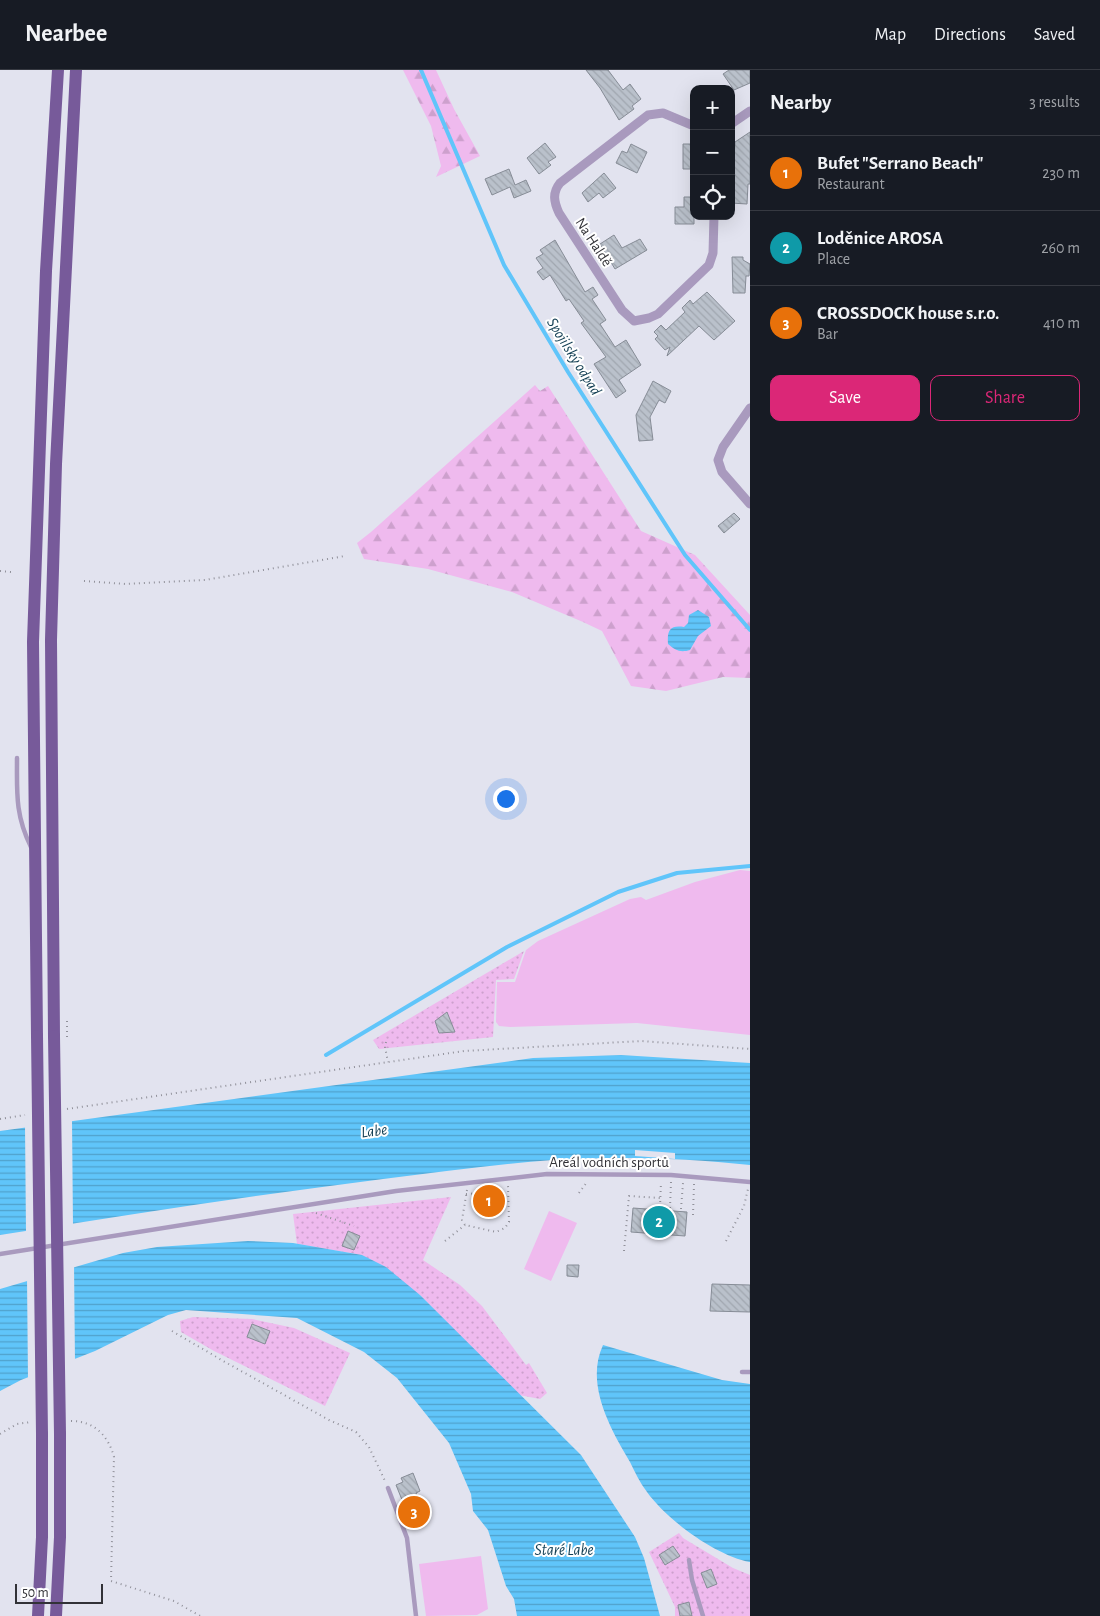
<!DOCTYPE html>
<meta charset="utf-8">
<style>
:root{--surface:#171b24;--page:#20242c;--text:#f1f3f6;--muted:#9ea1a6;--line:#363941;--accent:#db2777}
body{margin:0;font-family:"Alegreya Sans",sans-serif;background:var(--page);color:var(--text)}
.controls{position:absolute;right:15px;top:15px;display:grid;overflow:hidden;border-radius:10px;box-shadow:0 5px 20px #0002}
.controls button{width:45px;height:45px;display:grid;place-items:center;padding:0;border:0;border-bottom:1px solid var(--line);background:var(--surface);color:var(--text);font:25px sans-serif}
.scale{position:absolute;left:15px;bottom:12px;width:88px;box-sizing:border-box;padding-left:5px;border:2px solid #323237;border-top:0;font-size:14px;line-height:18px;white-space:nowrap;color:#323237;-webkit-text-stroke:4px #fff;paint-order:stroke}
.you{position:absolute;left:505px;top:728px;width:18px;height:18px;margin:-12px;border:4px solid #fff;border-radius:50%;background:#1a73e8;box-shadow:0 0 0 8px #1a73e833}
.badge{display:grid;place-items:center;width:32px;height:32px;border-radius:50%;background:var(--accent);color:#fff;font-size:16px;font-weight:700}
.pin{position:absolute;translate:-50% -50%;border:2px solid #fff;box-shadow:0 1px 5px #0006}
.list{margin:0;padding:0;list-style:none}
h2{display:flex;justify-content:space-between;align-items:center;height:65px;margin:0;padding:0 20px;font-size:21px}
h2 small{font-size:16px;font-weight:400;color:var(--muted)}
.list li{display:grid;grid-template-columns:32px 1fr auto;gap:15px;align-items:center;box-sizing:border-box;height:75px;padding:0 20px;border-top:1px solid var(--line)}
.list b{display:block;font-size:19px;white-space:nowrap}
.list p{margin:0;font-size:16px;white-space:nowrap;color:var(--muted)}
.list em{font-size:16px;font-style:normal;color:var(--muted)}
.actions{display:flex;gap:10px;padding:15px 20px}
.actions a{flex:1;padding:11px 0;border:1px solid var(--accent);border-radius:10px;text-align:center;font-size:18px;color:var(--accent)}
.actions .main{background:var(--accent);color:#fff}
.icon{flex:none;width:28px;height:28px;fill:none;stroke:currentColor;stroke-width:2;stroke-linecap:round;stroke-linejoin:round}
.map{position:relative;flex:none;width:750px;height:1546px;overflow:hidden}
header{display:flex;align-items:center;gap:30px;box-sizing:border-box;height:70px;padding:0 25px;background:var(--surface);border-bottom:1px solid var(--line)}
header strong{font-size:24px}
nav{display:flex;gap:28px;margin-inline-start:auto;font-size:18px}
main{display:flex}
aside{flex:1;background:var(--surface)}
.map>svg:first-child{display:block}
.green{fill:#efbaee}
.forest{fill:url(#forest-firs)}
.garden{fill:url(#garden-dots)}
.water{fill:url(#water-rules)}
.pier{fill:#e2e3ef}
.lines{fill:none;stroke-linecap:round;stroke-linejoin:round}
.stream{stroke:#60c5fa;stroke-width:4}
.building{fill:url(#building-back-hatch);stroke:#868c96}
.path{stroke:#91919a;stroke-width:2;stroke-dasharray:1 4;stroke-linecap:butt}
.service{stroke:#a99abe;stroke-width:4.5}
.minor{stroke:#a99abe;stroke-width:9}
.primary{stroke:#775a9a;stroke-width:12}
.path-bridge{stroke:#91919a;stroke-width:2;stroke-dasharray:1 4;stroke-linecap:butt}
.primary-bridge{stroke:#775a9a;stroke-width:12}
.labels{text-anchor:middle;stroke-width:4;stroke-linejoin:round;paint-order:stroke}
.street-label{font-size:15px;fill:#323237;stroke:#fff}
.water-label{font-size:16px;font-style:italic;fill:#123e53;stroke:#fff}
</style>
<header>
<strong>Nearbee</strong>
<nav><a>Map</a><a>Directions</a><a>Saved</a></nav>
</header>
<main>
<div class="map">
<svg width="750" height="1546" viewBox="0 0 750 1546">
<defs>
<pattern id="forest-firs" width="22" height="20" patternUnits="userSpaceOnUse" patternTransform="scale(1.25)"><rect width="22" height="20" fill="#efbaee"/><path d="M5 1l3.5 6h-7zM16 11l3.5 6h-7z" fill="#cda0cd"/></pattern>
<pattern id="garden-dots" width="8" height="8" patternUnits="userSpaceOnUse" patternTransform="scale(1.25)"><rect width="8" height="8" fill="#efbaee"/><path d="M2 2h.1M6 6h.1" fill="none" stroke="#cda0cd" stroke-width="1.8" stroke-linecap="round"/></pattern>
<pattern id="water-rules" width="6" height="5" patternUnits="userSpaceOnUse" patternTransform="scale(1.25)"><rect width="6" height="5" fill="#60c5fa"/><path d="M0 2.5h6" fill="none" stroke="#50a1cb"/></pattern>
<pattern id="building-back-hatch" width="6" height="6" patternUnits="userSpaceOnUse" patternTransform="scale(1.25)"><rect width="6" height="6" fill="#bac1cb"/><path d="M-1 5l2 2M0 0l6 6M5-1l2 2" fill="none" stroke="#a0a6af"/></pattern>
</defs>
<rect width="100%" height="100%" fill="#e2e3ef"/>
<path class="green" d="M 740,800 L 750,801 L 750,965 L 637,953 L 510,957 L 499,956 L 496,952 L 497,912 L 515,912 L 526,880 L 538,871 L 630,829 L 641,827 L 646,830 L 695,812 Z
M 549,1141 L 577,1153 L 551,1211 L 524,1199 Z
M 481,1486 L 488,1539 L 477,1545 L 426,1546 L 419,1494 Z"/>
<path class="forest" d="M 403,0 L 436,0 L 454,39 L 480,86 L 436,107 L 441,96 L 431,56 Z
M 535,315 L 540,321 L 548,316 L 641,461 L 695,485 L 750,545 L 750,608 L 723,607 L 666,621 L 631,616 L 602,561 L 583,552 L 512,522 L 428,499 L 364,489 L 357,473 L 371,462 Z"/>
<path class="garden" d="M 524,881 L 514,909 L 496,910 L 493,967 L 379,979 L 373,970 Z
M 451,1127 L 423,1190 L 460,1215 L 482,1236 L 526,1295 L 529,1293 L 547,1323 L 540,1329 L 519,1325 L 420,1225 L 362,1185 L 297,1174 L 293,1144 Z
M 193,1247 L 252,1249 L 294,1258 L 350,1283 L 325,1336 L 214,1281 L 181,1262 L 180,1251 Z
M 679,1463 L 683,1468 L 733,1498 L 750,1505 L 750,1546 L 675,1546 L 675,1537 L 649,1482 Z"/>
<path class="water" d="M 698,540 L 709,547 L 711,556 L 698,566 L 690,580 C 680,583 675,580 668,574 C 667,560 670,555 684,557 L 688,553 L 689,545 Z
M 621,985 L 750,993 L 750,1095 C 686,1088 617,1086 553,1090 C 496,1094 440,1102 383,1109 C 255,1125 128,1145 0,1165 L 0,1061 L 533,988 Z
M 248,1171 L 293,1173 L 362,1185 L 386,1197 L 420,1225 L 581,1385 L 635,1467 L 644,1488 L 660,1546 L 517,1546 L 514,1529 L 506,1516 L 488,1460 L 473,1441 L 471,1424 L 449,1373 L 397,1308 L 364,1282 L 297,1248 L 186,1240 L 168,1245 L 95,1281 L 21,1310 L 0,1321 L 0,1219 L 123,1183 L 157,1177 Z
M 603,1275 L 722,1310 L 750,1314 L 750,1492 C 716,1486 667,1450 647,1422 C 640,1413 635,1402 630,1392 C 610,1358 585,1314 603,1275 Z"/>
<path class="pier" d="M 72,1050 L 73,1156 L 26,1163 L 25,1056 Z
M 635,1080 L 675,1083 L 675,1089 L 635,1086 Z
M 74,1193 L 75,1292 L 28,1310 L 27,1208 Z"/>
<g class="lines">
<path class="stream" d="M 421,0 L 504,195 L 568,302 L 685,485 L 750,560
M 326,985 L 507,877 L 618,822 L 677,803 L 750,796"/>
</g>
<path class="building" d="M 586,0 L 608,0 L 623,20 L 630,14 L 641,29 L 632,36 L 634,39 L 619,50 L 600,18 Z
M 729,0 L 750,0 L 750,13 L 734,20 L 723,4 Z
M 750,62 L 750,114 L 748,114 L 747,134 L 731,133 L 735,72 Z
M 545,73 L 556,87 L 548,92 L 551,95 L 539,104 L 527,88 Z
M 631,74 L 647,82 L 637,103 L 616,93 L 622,81 L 627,83 Z
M 683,74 L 694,74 L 694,99 L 683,99 Z
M 509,99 L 515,115 L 526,110 L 531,121 L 514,128 L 510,117 L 492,125 L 485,109 Z
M 604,103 L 616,118 L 603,128 L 599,123 L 588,132 L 582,123 Z
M 684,127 L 694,127 L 694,154 L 675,154 L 675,137 L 684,137 Z
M 614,165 L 622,178 L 640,169 L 647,180 L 615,199 L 600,174 Z
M 555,170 L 585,222 L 593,217 L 598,225 L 592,229 L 606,250 L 600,254 L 615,277 L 626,270 L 641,295 L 619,310 L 626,321 L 616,328 L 594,294 L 606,287 L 581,253 L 584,251 L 569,229 L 566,231 L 550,205 L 543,210 L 537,202 L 543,198 L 536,188 L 543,184 L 540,180 Z
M 732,187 L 743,187 L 743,190 L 750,194 L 749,206 L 746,206 L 745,223 L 733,223 Z
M 707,222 L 735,251 L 714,270 L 699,256 L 667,286 L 670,277 L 665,280 L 655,269 L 658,266 L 654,262 L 661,255 L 666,260 L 685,242 L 682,238 L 690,230 L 693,234 Z
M 653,311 L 671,321 L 665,333 L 659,330 L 650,347 L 653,370 L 639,371 L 636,345 Z
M 734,443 L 740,449 L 724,463 L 718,456 Z
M 447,942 L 455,962 L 439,963 L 435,951 Z
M 633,1138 L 687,1142 L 685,1166 L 631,1162 Z
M 348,1161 L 360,1166 L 354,1180 L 342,1176 Z
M 567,1195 L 579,1195 L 578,1207 L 567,1206 Z
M 712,1214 L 750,1215 L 750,1242 L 710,1241 Z
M 252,1254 L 270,1261 L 265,1274 L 247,1267 Z
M 413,1403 L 420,1421 L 416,1423 L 426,1446 L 411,1452 L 396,1415 L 403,1412 L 401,1408 Z
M 673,1476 L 680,1486 L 665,1495 L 659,1485 Z
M 711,1499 L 717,1514 L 707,1518 L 701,1503 Z
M 689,1532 L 692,1546 L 680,1546 L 678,1535 Z"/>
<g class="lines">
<path class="path" d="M 0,501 L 11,502
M 84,511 L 126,514 L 205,510 L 345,486
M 67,951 L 67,966
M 386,972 L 385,977 L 388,992
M 67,1039 L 464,981 L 641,971 L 750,979
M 0,1049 L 25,1045
M 481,1118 L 482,1125 L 497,1124
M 467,1120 L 462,1150 L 465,1155 L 496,1162 L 505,1158 L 509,1152 L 508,1115
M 579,1123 L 587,1112
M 466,1124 L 481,1123
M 660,1137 L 661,1112
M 670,1138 L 671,1112
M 681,1139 L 683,1113
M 316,1143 L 354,1156
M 693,1145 L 694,1114
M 445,1171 L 465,1155
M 726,1171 L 744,1136 L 748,1119
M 624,1181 L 629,1126 L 660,1128
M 172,1261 L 225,1292 L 329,1350 L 356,1362 L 369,1377 L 385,1411
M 71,1351 C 94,1351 108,1365 114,1387 L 111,1511 L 174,1531 L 200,1546
M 0,1364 L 17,1354 L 31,1352"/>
<path class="service" d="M 17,688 C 17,722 15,745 31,777
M 0,1184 L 396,1121 L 547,1104 L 671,1105 L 750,1112
M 742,1302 L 750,1302
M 388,1418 L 407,1468 L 416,1546
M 689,1490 L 692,1510 L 703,1546"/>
<path class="minor" d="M 731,54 L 750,41
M 694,56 L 663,43 L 648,45 L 560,113 C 552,123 554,132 559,143 L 622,240 L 634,251 L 649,248 L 658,244 L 709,195 L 713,183 L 714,146
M 750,338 L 723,377 L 718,390 L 722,402 L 750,434"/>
<path class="primary" d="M 37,966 L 33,572 L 46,201 L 58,0
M 54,966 L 51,570 L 56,394 L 76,0
M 38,1546 L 42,1467 L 42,1364
M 56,1546 L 60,1467 L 60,1364"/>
<path class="path-bridge" d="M 67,966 L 67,971"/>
<path class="primary-bridge" d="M 37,966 L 42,1364
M 54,966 L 60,1364"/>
</g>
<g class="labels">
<g class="street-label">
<text transform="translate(594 172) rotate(57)" y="5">Na Haldě</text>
<text x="609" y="1097">Areál vodních sportů</text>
</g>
<g class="water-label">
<text transform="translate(575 286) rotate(58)" y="6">Spojilský odpad</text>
<text transform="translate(374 1060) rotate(-7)" y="6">Labe</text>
<text x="564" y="1485">Staré Labe</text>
</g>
</g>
</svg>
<div class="controls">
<button>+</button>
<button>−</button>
<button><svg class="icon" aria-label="locate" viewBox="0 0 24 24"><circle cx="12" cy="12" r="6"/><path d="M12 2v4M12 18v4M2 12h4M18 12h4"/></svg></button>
</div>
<div class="scale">50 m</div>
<div class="you"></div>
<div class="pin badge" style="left:489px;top:1131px;background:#e8710a">1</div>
<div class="pin badge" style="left:659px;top:1152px;background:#0f9aa8">2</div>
<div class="pin badge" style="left:414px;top:1442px;background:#e8710a">3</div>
</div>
<aside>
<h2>Nearby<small>3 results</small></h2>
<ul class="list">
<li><span class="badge" style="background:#e8710a">1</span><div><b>Bufet &quot;Serrano Beach&quot;</b><p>Restaurant</p></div><em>230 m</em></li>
<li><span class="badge" style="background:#0f9aa8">2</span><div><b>Loděnice AROSA</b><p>Place</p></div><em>260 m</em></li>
<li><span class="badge" style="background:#e8710a">3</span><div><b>CROSSDOCK house s.r.o.</b><p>Bar</p></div><em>410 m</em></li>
</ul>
<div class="actions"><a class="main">Save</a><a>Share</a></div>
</aside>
</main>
